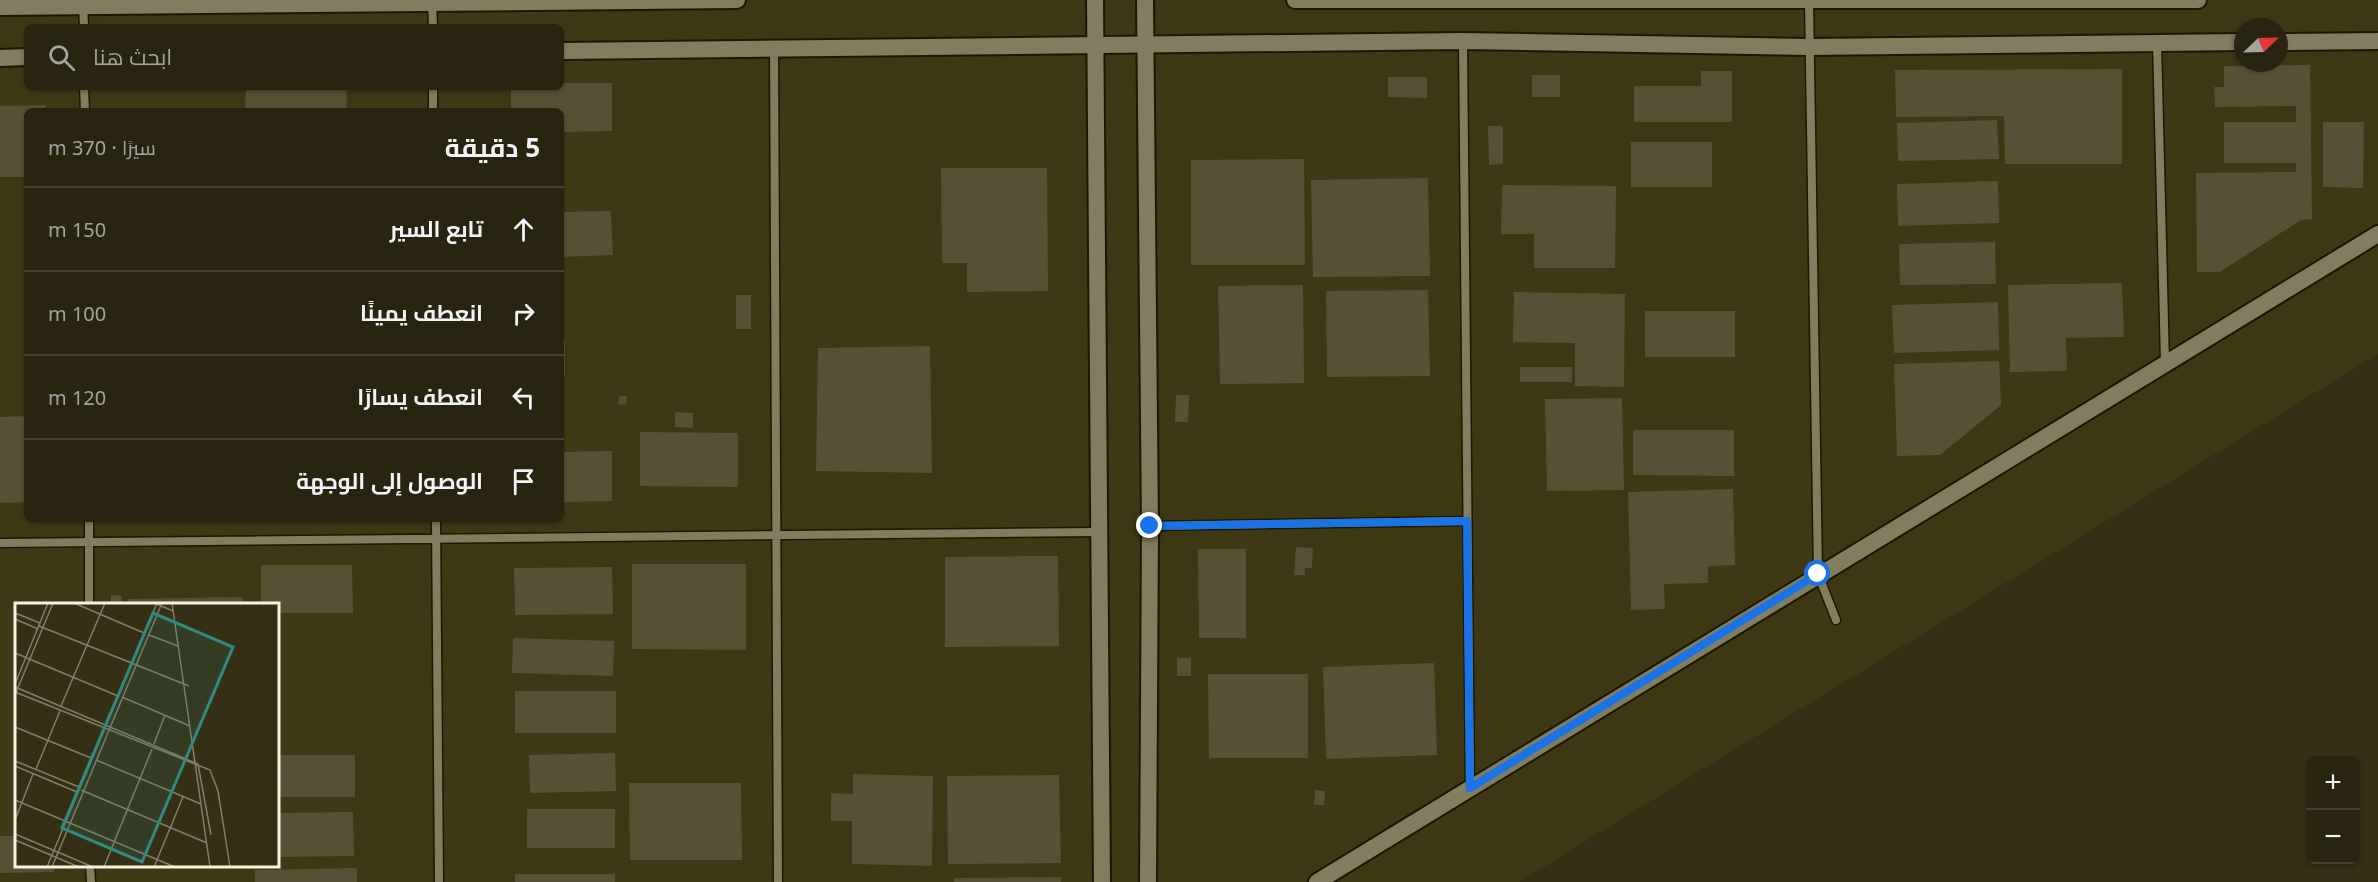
<!DOCTYPE html>
<html lang="ar">
<meta charset="utf-8">
<style>
:root{--surface:#282410;--page:#34301e;--text:#f1f3f6;--muted:#a5a49f;--line:#444130}
body{margin:0;font-family:"Noto Sans",Cairo,sans-serif;background:var(--page);color:var(--text);direction:rtl}
.controls{position:absolute;right:18px;bottom:18px;display:grid;overflow:hidden;border-radius:9px;box-shadow:0 2px 4px #0004}
.controls button{width:54px;height:54px;display:grid;place-items:center;padding:0;border:0;border-bottom:2px solid var(--line);background:var(--surface);color:var(--text);font:30px sans-serif}
.compass{position:absolute;left:2234px;top:18px;width:54px;height:54px;border-radius:50%;background:var(--surface);box-shadow:0 2px 4px #0004;rotate:67deg}
.stop{position:absolute;width:18px;height:18px;margin:-14px;border:4px solid #1a73e8;border-radius:50%;background:#fff}
.stop.end{background:#1a73e8;border-color:#fff;box-shadow:0 2px 6px #0008}
.list{margin:0;padding:0;list-style:none}
h2{display:flex;justify-content:space-between;align-items:center;height:78px;margin:0;padding:0 24px;font-size:26px}
h2 small{font-size:20px;font-weight:400;color:var(--muted)}
.list li{display:grid;grid-template-columns:39px 1fr auto;gap:18px;align-items:center;box-sizing:border-box;height:84px;padding:0 24px;border-top:2px solid var(--line)}
.list b{display:block;font-size:22px;white-space:nowrap}
.list em{font-size:20px;font-style:normal;color:var(--muted)}
.icon{flex:none;width:33px;height:33px;fill:none;stroke:currentColor;stroke-width:2;stroke-linecap:round;stroke-linejoin:round}
.map{position:relative;flex:none;width:2378px;height:882px;overflow:hidden;direction:ltr}
.search{position:absolute;background:var(--surface);box-shadow:0 2px 4px #0004;left:24px;top:24px;width:540px;height:66px;display:flex;align-items:center;gap:15px;box-sizing:border-box;padding:0 21px;border-radius:9px;color:var(--muted);font-size:22px}
.panel{position:absolute;background:var(--surface);box-shadow:0 2px 4px #0004;left:24px;top:108px;width:540px;height:414px;border-radius:9px;direction:rtl}
.map>svg:first-child{display:block}
.built{fill:#3e3814;fill-rule:evenodd}
.building{fill:#565135}
.lines{fill:none;stroke-linecap:round;stroke-linejoin:round}
.service-casing{stroke:#1c1800;stroke-width:11}
.minor-casing{stroke:#1c1800;stroke-width:20}
.tertiary-casing{stroke:#1c1800;stroke-width:20}
.service{stroke:#817d5f;stroke-width:8}
.minor{stroke:#817d5f;stroke-width:16}
.tertiary{stroke:#817d5f;stroke-width:16}
.route{stroke:#1a73e8;stroke-width:8}
.inset-road{fill:none;stroke:#827e67;stroke-width:1.5}
.view{fill:#328980;fill-opacity:0.15;stroke:#328980;stroke-width:3}
.inset-edge{fill:none;stroke:#f6f3e3;stroke-width:3}
</style>
<div class="map">
<svg width="2378" height="882" viewBox="0 0 2378 882">
<rect width="100%" height="100%" fill="#353015"/>
<path class="built" d="M 0,0 L 2378,0 L 2378,354 L 1519,882 L 0,882 ZM 27,27 L 561,27 L 561,87 L 27,87 ZM 2243,27 L 2279,27 L 2279,63 L 2243,63 ZM 27,111 L 561,111 L 561,519 L 27,519 ZM 16,604 L 278,604 L 278,866 L 16,866 Z"/>
<path class="building" d="M 2310,65 L 2312,219 L 2301,220 L 2220,272 L 2197,272 L 2196,173 L 2296,172 L 2296,163 L 2224,163 L 2224,122 L 2296,122 L 2296,106 L 2215,107 L 2214,87 L 2224,87 L 2224,66 Z
M 2122,69 L 2122,164 L 2005,164 L 2004,116 L 1896,117 L 1895,70 Z
M 1701,71 L 1732,71 L 1732,122 L 1634,122 L 1634,86 L 1701,86 Z
M 1532,75 L 1560,75 L 1560,97 L 1532,97 Z
M 1388,77 L 1427,77 L 1427,98 L 1388,97 Z
M 561,83 L 612,83 L 612,131 L 561,132 L 561,111 L 511,111 L 511,87 L 561,87 Z
M 246,89 L 347,90 L 346,111 L 245,111 Z
M 46,105 L 47,111 L 27,111 L 27,177 L 0,177 L 0,106 Z
M 1997,120 L 1999,159 L 1898,161 L 1897,123 Z
M 2323,122 L 2364,122 L 2363,188 L 2323,187 Z
M 1488,126 L 1503,126 L 1503,164 L 1489,165 Z
M 1631,142 L 1712,142 L 1712,187 L 1631,187 Z
M 1304,159 L 1305,265 L 1191,265 L 1191,160 Z
M 941,168 L 1047,168 L 1048,291 L 967,292 L 967,263 L 942,263 Z
M 1428,178 L 1430,276 L 1313,277 L 1311,180 Z
M 1998,181 L 1999,223 L 1898,226 L 1897,184 Z
M 1502,185 L 1616,186 L 1615,268 L 1534,268 L 1534,234 L 1501,234 Z
M 611,211 L 613,255 L 561,257 L 561,212 Z
M 1995,242 L 1996,284 L 1900,285 L 1899,244 Z
M 2122,283 L 2124,337 L 2066,338 L 2067,371 L 2010,372 L 2008,285 Z
M 1303,285 L 1304,383 L 1220,384 L 1218,286 Z
M 1428,290 L 1430,376 L 1327,377 L 1326,291 Z
M 1514,292 L 1625,294 L 1624,387 L 1575,386 L 1575,343 L 1513,342 Z
M 736,295 L 751,295 L 751,329 L 736,329 Z
M 1998,302 L 1999,350 L 1894,353 L 1892,305 Z
M 1645,311 L 1735,311 L 1735,357 L 1645,357 Z
M 561,340 L 565,340 L 565,376 L 561,376 Z
M 930,346 L 932,473 L 816,471 L 818,348 Z
M 1999,361 L 2001,405 L 1940,455 L 1897,456 L 1894,364 Z
M 1520,367 L 1572,367 L 1572,382 L 1520,382 Z
M 1176,395 L 1189,395 L 1188,422 L 1175,422 Z
M 619,396 L 627,396 L 626,405 L 618,404 Z
M 1622,398 L 1624,490 L 1547,491 L 1545,399 Z
M 675,412 L 693,413 L 693,428 L 675,427 Z
M 27,416 L 27,502 L 0,503 L 0,417 Z
M 1633,430 L 1734,430 L 1734,476 L 1633,475 Z
M 640,432 L 738,433 L 738,487 L 640,486 Z
M 612,451 L 612,501 L 561,502 L 561,452 Z
M 1733,489 L 1735,565 L 1708,566 L 1708,583 L 1664,584 L 1665,609 L 1631,610 L 1628,492 Z
M 1296,547 L 1313,548 L 1312,568 L 1305,568 L 1305,575 L 1294,575 Z
M 1198,549 L 1246,549 L 1246,638 L 1199,638 Z
M 1058,556 L 1059,646 L 945,647 L 945,557 Z
M 632,564 L 746,564 L 746,650 L 632,649 Z
M 261,565 L 352,565 L 353,613 L 278,613 L 278,604 L 261,604 Z
M 612,567 L 613,614 L 515,615 L 514,568 Z
M 111,595 L 122,596 L 121,604 L 111,604 Z
M 243,597 L 243,604 L 128,604 L 128,599 Z
M 513,638 L 614,641 L 613,676 L 512,673 Z
M 1177,658 L 1191,658 L 1191,676 L 1177,676 Z
M 1434,663 L 1437,755 L 1326,759 L 1323,667 Z
M 1208,674 L 1308,674 L 1308,758 L 1209,758 Z
M 515,691 L 616,691 L 616,733 L 515,733 Z
M 615,753 L 616,791 L 530,793 L 529,755 Z
M 278,755 L 355,755 L 355,797 L 278,797 Z
M 853,774 L 933,776 L 932,866 L 852,864 L 852,821 L 831,821 L 831,793 L 853,794 Z
M 1059,775 L 1061,863 L 948,864 L 947,776 Z
M 629,783 L 741,783 L 742,860 L 630,860 Z
M 1315,790 L 1325,791 L 1324,805 L 1314,805 Z
M 527,809 L 615,809 L 615,848 L 527,848 Z
M 353,812 L 354,856 L 278,857 L 278,813 Z
M 0,836 L 16,836 L 16,866 L 54,866 L 54,872 L 0,873 Z
M 357,868 L 357,882 L 255,882 L 255,870 Z
M 515,874 L 615,874 L 615,882 L 515,882 Z
M 1061,877 L 1061,882 L 954,882 L 954,878 Z"/>
<g class="lines">
<g class="service-casing">
<path id="service" d="M 1809,0 L 1818,574 L 1836,620
M 432,1 L 433,27
M 83,3 L 84,27
M 1463,41 L 1470,788
M 2157,42 L 2165,363
M 774,49 L 778,882
M 84,87 L 85,111
M 433,87 L 433,111
M 89,519 L 89,604
M 436,519 L 439,882
M 1150,526 L 1467,521
M 0,543 L 1099,532
M 90,866 L 91,882"/>
</g>
<g class="minor-casing">
<path id="minor" d="M 1095,0 L 1102,882
M 1145,0 L 1150,526 L 1148,882"/>
</g>
<g class="tertiary-casing">
<path id="tertiary" d="M 1295,0 L 2198,0
M 0,7 L 737,0
M 2279,42 L 2378,41
M 561,51 L 1463,41 L 1808,47 L 2243,42
M 0,58 L 27,57
M 1317,882 L 2378,234"/>
</g>
<use href="#service" class="service"/>
<use href="#minor" class="minor"/>
<use href="#tertiary" class="tertiary"/>
</g>
<g class="lines">
<path class="route" d="M 1150,526 L 1467,521 L 1470,788 L 1818,574"/>
</g>
<g transform="translate(15 603)">
<rect width="264" height="264" fill="#353015"/>
<path class="inset-road" d="M 59,0 L 129,30M 139,0 L 158,8M 157,0 L 195,264M 0,10 L 25,20M 0,16 L 23,26M 24,23 L 174,83M 134,32 L 163,43M 0,50 L 103,93M 0,81 L 33,0M 0,84 L 183,161 L 196,232M 0,89 L 195,167 L 203,188 L 215,264M 0,92 L 38,0M 107,94 L 175,123M 46,103 L 90,0M 0,124 L 76,155M 139,141 L 150,112M 81,157 L 186,201M 0,158 L 64,184M 0,163 L 62,189M 21,166 L 45,108M 66,187 L 192,240M 0,197 L 160,264M 0,217 L 18,171M 0,231 L 78,264M 0,237 L 64,264M 32,264 L 142,0M 37,264 L 147,0M 89,264 L 137,146M 139,264 L 168,194"/>
<path class="view" d="M 138,10 L 218,44 L 127,259 L 47,225 Z"/>
<rect width="264" height="264" class="inset-edge"/>
</g>
</svg>
<div class="controls">
<button>+</button>
<button>−</button>
</div>
<svg class="compass" viewBox="-18 -18 36 36"><path d="M0-13l5 13h-10z" fill="#e53935"/><path d="M0 13l5-13h-10z" fill="#a5a49f"/></svg>
<div class="stop" style="left:1818px;top:574px"></div>
<div class="stop end" style="left:1150px;top:526px"></div>
<div class="search"><svg class="icon" aria-label="search" viewBox="0 0 24 24"><circle cx="10" cy="10" r="6"/><path d="M15 15l6 6"/></svg>ابحث هنا</div>
<section class="panel">
<h2>5 دقيقة<small>سيرًا · 370 m</small></h2>
<ul class="list">
<li><svg class="icon" aria-label="ahead" viewBox="0 0 24 24"><path d="M12 20V5M6 11l6-6 6 6"/></svg><div><b>تابع السير</b></div><em>150 m</em></li>
<li><svg class="icon" aria-label="right" viewBox="0 0 24 24"><path d="M7 20v-9h11M14 6l5 5-5 5"/></svg><div><b>انعطف يمينًا</b></div><em>100 m</em></li>
<li><svg class="icon" aria-label="left" viewBox="0 0 24 24"><path d="M17 20v-9H6M10 6l-5 5 5 5"/></svg><div><b>انعطف يسارًا</b></div><em>120 m</em></li>
<li><svg class="icon" aria-label="arrive" viewBox="0 0 24 24"><path d="M6 21V4h12l-3 4 3 4H6"/></svg><div><b>الوصول إلى الوجهة</b></div></li>
</ul>
</section>
</div>
